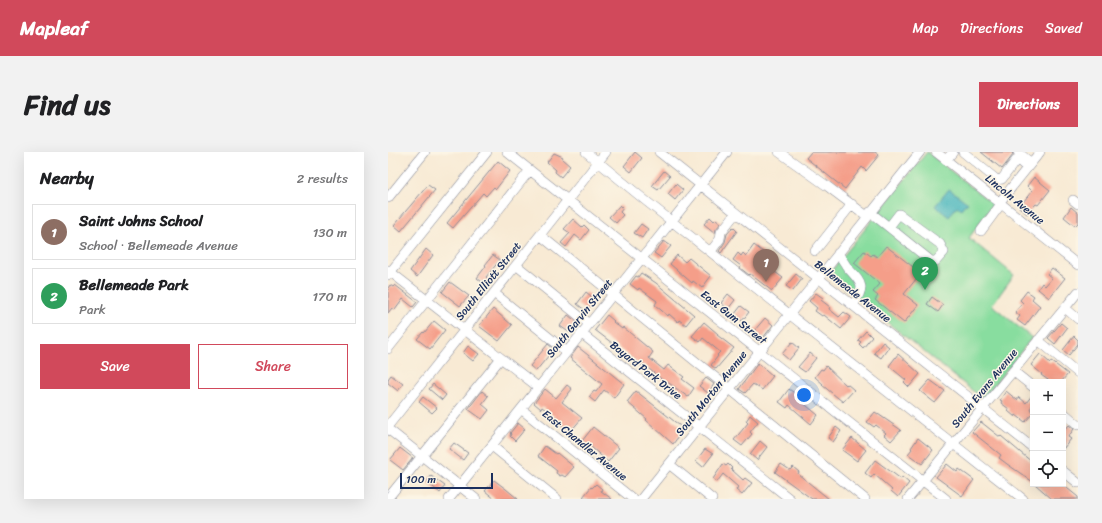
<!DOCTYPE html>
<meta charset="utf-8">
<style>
:root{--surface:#fff;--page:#f2f2f2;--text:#202124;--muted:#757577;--line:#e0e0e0;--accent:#d1495b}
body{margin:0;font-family:Sriracha,sans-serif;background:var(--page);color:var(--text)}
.controls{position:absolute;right:12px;bottom:12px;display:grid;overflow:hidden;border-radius:0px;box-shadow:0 4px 16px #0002}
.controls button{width:36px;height:36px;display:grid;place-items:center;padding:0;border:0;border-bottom:1px solid var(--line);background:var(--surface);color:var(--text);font:20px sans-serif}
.scale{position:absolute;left:12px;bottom:10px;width:93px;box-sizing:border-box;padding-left:4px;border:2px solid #1b2f5e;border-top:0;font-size:11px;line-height:14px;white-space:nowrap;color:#1b2f5e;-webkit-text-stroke:3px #fcf5e5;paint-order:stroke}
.you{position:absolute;left:416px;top:243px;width:14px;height:14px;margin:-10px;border:3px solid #fff;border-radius:50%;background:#1a73e8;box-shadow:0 0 0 6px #1a73e833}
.badge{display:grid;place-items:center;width:26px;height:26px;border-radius:50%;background:var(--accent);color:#fff;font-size:13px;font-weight:700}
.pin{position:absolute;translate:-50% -33px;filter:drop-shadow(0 1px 2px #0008)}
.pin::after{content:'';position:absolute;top:21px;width:14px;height:12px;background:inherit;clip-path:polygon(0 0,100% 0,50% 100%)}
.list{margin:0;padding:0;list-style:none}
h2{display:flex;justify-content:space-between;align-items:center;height:52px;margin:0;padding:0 16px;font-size:17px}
h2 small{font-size:13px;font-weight:400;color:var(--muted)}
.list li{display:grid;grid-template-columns:26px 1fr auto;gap:12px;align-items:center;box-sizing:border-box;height:56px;margin:0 8px 8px;padding:0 8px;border:1px solid var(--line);border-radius:0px}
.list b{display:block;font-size:15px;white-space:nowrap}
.list p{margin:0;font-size:13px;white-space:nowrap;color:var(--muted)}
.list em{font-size:13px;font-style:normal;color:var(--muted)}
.actions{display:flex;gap:8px;padding:12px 16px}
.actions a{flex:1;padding:9px 0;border:1px solid var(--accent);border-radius:0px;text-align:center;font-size:14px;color:var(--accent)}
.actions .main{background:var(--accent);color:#fff}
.icon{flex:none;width:22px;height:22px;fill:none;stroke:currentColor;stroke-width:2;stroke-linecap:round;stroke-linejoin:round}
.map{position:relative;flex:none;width:690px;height:347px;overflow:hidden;border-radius:0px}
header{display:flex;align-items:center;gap:24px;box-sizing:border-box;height:56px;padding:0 20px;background:var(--accent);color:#fff}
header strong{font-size:19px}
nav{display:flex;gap:22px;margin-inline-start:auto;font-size:14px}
.intro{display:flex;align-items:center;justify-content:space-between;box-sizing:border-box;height:96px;padding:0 24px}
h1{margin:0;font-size:28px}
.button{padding:10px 18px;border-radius:0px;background:var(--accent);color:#fff;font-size:14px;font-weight:700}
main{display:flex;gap:24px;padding:0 24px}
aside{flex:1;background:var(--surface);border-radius:0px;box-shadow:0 4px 16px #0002}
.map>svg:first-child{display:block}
.green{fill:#88dd9f;stroke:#52867e}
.water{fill:#45b5bc;stroke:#30728d}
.building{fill:#f59e89}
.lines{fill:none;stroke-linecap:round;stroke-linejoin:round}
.minor-casing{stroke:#8a8c99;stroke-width:10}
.minor{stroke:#fff;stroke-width:9}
.labels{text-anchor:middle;stroke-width:3;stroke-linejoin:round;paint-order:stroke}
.street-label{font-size:11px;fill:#1b2f5e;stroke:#fcf5e5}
</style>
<header>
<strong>Mapleaf</strong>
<nav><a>Map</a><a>Directions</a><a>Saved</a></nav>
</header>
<div class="intro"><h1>Find us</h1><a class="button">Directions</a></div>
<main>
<aside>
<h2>Nearby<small>2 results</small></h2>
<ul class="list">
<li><span class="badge" style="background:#8d6e63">1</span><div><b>Saint Johns School</b><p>School · Bellemeade Avenue</p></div><em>130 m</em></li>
<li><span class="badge" style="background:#2e9e5b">2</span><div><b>Bellemeade Park</b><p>Park</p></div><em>170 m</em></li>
</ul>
<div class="actions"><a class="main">Save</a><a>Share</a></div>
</aside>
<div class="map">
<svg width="690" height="347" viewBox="0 0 690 347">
<rect width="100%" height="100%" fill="#fcf5e5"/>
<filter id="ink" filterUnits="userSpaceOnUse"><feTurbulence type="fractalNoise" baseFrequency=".025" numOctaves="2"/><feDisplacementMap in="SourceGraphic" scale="8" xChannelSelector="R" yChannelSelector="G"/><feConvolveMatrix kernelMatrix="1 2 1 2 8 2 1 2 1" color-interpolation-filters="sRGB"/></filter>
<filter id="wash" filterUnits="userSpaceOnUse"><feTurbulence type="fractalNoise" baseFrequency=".012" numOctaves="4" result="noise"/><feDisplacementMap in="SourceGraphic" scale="16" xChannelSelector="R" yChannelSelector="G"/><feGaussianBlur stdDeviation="0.9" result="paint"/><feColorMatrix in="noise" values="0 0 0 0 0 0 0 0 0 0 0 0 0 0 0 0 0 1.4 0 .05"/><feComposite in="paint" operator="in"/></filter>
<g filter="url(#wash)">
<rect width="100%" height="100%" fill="#f8ead4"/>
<path class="green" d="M 539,0 L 605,52 L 581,86 L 626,123 L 604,153 L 644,186 L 595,247 L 440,123 Z"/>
<path class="water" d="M 561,37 L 580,51 L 578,53 L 577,52 L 573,57 L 569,54 L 561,65 L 547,54 Z"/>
<g id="blocks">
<path class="building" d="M 247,0 L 254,6 L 243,20 L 236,14 Z
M 423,0 L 487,0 L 491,3 L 478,19 L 474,15 L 457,37 L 418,6 Z
M 593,0 L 624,0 L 625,3 L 614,17 Z
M 166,1 L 175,5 L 174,7 L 182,14 L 173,25 L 167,20 L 168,18 L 159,10 Z
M 110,9 L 122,19 L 108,37 L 106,35 L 98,44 L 95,41 L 65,76 L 59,71 Z
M 276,19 L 282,24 L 270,38 L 264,34 Z
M 646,25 L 662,38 L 650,53 L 648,52 L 639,62 L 631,55 L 644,39 L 639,34 Z
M 288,32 L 295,38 L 287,48 L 280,42 Z
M 40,33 L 47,38 L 13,79 L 6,73 Z
M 232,53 L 235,56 L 232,60 L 235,63 L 228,71 L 221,65 Z
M 683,55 L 690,61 L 690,71 L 687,74 L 676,65 Z
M 322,65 L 326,69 L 328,67 L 333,71 L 328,77 L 327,81 L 316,72 Z
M 185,67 L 194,75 L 196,73 L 201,78 L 193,88 L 187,83 L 178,95 L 173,91 L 182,81 L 176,77 Z
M 253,72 L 260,77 L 254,86 L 246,81 Z
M 345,75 L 349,79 L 333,101 L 331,99 L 337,90 L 339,82 Z
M 276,89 L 283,94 L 273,106 L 266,101 Z
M 366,93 L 375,100 L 369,108 L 378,115 L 379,114 L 395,126 L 384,139 L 362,122 L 361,123 L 352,116 L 353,114 L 345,108 L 350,101 L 353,104 L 355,101 L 358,104 Z
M 498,94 L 533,121 L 516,142 L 530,153 L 516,171 L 487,148 L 490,144 L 485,140 L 492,132 L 466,111 L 476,99 L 483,104 L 485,102 L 489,105 Z
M 38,97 L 45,103 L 29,125 L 22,119 Z
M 105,103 L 112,108 L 98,125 L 102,128 L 98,133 L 89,126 L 98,114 L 97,113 Z
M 289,103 L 297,110 L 301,106 L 323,124 L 314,136 L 305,129 L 304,131 L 282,112 Z
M 664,116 L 677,126 L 661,146 L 650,137 L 654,131 L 657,134 L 664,126 L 659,122 Z
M 253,121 L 268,131 L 306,163 L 298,173 L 291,168 L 290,170 L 281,162 L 280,164 L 267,153 L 269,149 L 251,136 L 250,138 L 242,132 L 248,124 L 250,125 Z
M 408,122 L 414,127 L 405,139 L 398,134 Z
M 62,130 L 81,144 L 72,154 L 54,140 Z
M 2,133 L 5,135 L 7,133 L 29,150 L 25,155 L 15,147 L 7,158 L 4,156 L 0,161 L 0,136 Z
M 639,139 L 646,144 L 644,147 L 652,154 L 637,174 L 629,168 L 632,164 L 627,160 L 635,151 L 632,148 Z
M 198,140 L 208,148 L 198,159 L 189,152 Z
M 428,141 L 435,146 L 433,148 L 442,155 L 441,157 L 451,165 L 456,160 L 463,165 L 453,177 L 436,163 L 434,164 L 427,159 L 429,156 L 421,149 Z
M 340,142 L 347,148 L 340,157 L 333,151 Z
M 544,145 L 555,153 L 550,160 L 539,152 Z
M 353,154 L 361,160 L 354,169 L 346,163 Z
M 105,157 L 124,173 L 111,189 L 91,174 Z
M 180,163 L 190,171 L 182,181 L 172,174 Z
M 219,163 L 226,169 L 225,170 L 234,177 L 235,175 L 265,200 L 261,206 L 276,218 L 280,213 L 296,225 L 294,227 L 306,236 L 300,245 L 278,229 L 277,230 L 255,212 L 254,214 L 207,178 Z
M 377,166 L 385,173 L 375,186 L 366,179 Z
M 46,169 L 57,178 L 42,197 L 29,187 L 35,180 L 36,181 Z
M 316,170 L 330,182 L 329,183 L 346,196 L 328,217 L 323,213 L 330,204 L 329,203 L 332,200 L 315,186 L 312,190 L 304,184 Z
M 673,171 L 679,176 L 667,192 L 660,186 Z
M 478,179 L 484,185 L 475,196 L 471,192 L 473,190 L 470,188 Z
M 686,184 L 690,188 L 690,192 L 681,203 L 675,198 Z
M 404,190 L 411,196 L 401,208 L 394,202 Z
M 495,190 L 501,195 L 493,206 L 486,201 Z
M 160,192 L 166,197 L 148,219 L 142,214 Z
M 80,194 L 91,202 L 85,209 L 75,201 Z
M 190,195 L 236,232 L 226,246 L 216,238 L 207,250 L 201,245 L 206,239 L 208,240 L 214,232 L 182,206 Z
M 422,201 L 428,206 L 417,220 L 410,215 Z
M 510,202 L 532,222 L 521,235 L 516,230 L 518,228 L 501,214 Z
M 652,202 L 662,211 L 663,209 L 680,222 L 673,230 L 663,230 L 653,223 L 654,222 L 643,213 Z
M 370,211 L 385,224 L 374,238 L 365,232 L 357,241 L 351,237 Z
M 438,214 L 458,233 L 459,232 L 466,238 L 455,250 L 434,233 L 435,232 L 427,225 L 433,217 L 435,218 Z
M 3,223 L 15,232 L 10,239 L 0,231 L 0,227 Z
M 318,226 L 326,232 L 320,241 L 311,234 Z
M 542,228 L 557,239 L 547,251 L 532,239 Z
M 45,232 L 58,243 L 54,248 L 41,237 Z
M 179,233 L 184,237 L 174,250 L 194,266 L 182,280 L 166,267 L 167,265 L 154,255 L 153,257 L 146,251 L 157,237 L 168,246 Z
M 401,237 L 409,243 L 408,245 L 430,263 L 423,272 L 401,253 L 399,256 L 391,250 Z
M 94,239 L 100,244 L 94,252 L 101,258 L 94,267 L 80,257 Z
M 248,239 L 296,277 L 285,292 L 258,268 L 259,267 L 239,250 Z
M 618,239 L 629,248 L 631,245 L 638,251 L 645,242 L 645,252 L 642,257 L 645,261 L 637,270 L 628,263 L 627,265 L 620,259 L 621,257 L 613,251 L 614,249 L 612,248 Z
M 35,245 L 49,256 L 44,261 L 31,250 Z
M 487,260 L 513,278 L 503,289 L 496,283 L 498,281 L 488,273 L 486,275 L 479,270 Z
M 362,263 L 370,270 L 362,280 L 364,282 L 354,294 L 346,288 L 360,271 L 358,269 Z
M 593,270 L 612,285 L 613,284 L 645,311 L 645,330 L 619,312 L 611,306 L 613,303 L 584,280 Z
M 130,271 L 137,277 L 127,289 L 122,284 L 123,282 L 122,281 Z
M 681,273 L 686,277 L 680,285 L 683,287 L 675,297 L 675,280 Z
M 205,275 L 231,296 L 220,310 L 202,294 L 201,295 L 194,289 Z
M 448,275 L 453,279 L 445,290 L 440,286 Z
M 464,286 L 478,298 L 469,309 L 454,298 Z
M 530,286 L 545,298 L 534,312 L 520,302 L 524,297 L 523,296 Z
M 372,289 L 379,295 L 369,308 L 362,302 Z
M 66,291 L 80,301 L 75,308 L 61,297 Z
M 157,294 L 168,302 L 169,301 L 186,315 L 177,325 L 174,323 L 172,324 L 168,321 L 169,319 L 150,304 Z
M 12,296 L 25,306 L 15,318 L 2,308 Z
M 317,297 L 325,302 L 315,315 L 308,309 Z
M 487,308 L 513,327 L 514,325 L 521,331 L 510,345 L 503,339 L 504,338 L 486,322 L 483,326 L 477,321 Z
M 335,312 L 338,314 L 340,312 L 344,316 L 343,317 L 355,328 L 357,326 L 364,331 L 354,343 L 348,338 L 350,335 L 335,322 L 329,330 L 325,327 Z
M 393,312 L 402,318 L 405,315 L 411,320 L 410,322 L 441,347 L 424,347 L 387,320 Z
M 559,312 L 569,320 L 571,317 L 586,328 L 574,344 L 548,325 Z
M 43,324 L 57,334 L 52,341 L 39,330 Z
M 106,328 L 118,337 L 130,347 L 107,347 L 97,339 Z
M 208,332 L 214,337 L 213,339 L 224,347 L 197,347 L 195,345 L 203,335 L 204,336 Z
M 647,332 L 674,332 L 690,345 L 690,347 L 664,347 Z"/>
</g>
</g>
<g filter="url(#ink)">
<use href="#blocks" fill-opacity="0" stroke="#8a8c99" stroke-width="1"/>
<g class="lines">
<g class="minor-casing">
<path id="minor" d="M 119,0 L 558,347
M 198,0 L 258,49 L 635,347
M 271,0 L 645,296
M 391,0 L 439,34 L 479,64
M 548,0 L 690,113
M 575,0 L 609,28 L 614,27 L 629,7 L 639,16
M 630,0 L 643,11
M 558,8 L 565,0
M 0,46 L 37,0
M 685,48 L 690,52
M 611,51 L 652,0
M 482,60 L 543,109 L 548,109 L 556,100 L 552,92 L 511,62 L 501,75
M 593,79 L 613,52
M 152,83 L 477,347
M 323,99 L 332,87 L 333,80 L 348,61
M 427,99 L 464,52
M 450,101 C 453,106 456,110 459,115 C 473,131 479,133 465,153
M 128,113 L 201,172
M 0,118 L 150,235
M 0,123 L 99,0
M 106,141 L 179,200
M 677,156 L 690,167
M 194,182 L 402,347
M 650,188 L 690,221
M 0,197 L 142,18
M 625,219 L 645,235
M 133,257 L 245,347
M 675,260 L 690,273
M 0,274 L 218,0
M 0,277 L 88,347
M 104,294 L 169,347
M 281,312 L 324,347
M 675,319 L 690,331
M 0,346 L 113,206
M 61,347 L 339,0
M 253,347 L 532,0
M 520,347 L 690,140"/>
</g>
<use href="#minor" class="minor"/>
</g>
</g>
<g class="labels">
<g class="street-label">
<text transform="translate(627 47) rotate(39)" y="4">Lincoln Avenue</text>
<text transform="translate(100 129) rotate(-51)" y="4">South Elliott Street</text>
<text transform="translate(465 139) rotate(38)" y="4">Bellemeade Avenue</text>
<text transform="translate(346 165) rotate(38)" y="4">East Gum Street</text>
<text transform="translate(191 166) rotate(-51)" y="4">South Garvin Street</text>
<text transform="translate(258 218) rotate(38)" y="4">Bayard Park Drive</text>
<text transform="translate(596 236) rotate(-51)" y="4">South Evans Avenue</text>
<text transform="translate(323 241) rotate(-51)" y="4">South Morton Avenue</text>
<text transform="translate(197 293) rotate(39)" y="4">East Chandler Avenue</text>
</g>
</g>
</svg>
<div class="controls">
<button>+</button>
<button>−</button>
<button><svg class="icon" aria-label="locate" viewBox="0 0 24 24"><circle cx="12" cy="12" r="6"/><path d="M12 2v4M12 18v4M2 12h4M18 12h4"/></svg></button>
</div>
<div class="scale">100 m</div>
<div class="you"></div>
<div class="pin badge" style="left:378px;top:130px;background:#8d6e63">1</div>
<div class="pin badge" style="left:537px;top:138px;background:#2e9e5b">2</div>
</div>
</main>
